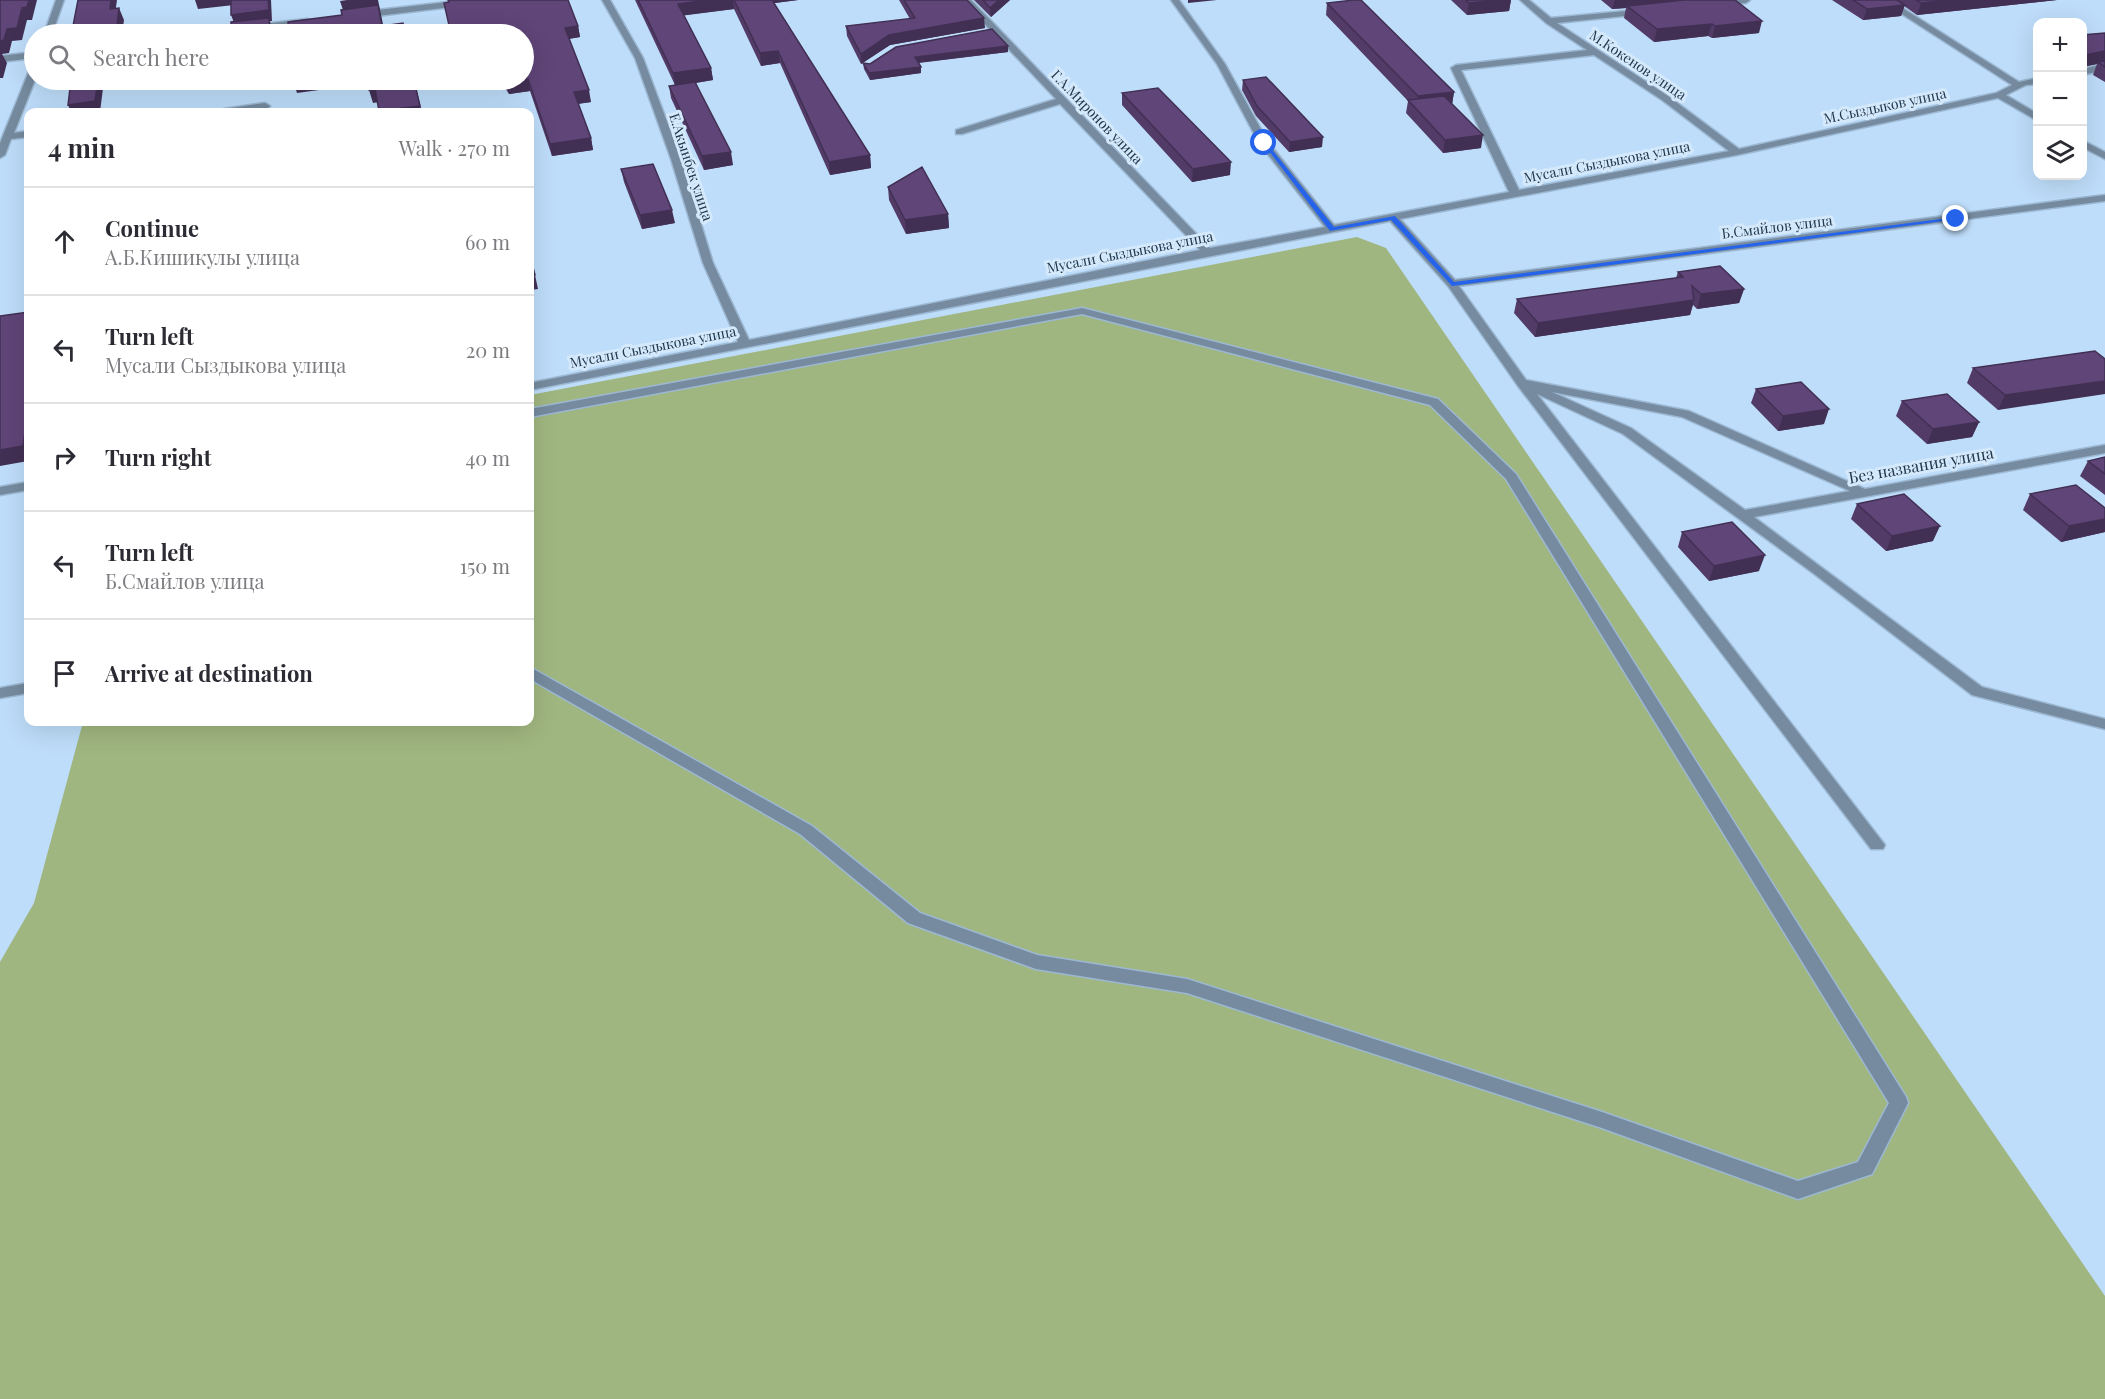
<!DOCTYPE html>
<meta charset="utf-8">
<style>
:root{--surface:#fff;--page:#f7f7f7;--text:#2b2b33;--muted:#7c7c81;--line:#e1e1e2}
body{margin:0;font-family:"Playfair Display",serif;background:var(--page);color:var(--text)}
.controls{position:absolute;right:18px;top:18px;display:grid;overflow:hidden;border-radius:12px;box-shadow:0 6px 24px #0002}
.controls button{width:54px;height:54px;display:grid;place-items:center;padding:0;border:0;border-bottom:2px solid var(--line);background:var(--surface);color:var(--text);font:30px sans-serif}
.stop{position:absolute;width:18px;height:18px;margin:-14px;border:4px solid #2563eb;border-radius:50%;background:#fff}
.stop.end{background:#2563eb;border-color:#fff;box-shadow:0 2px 6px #0008}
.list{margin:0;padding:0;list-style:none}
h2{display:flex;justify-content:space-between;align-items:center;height:78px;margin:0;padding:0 24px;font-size:26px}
h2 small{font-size:20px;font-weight:400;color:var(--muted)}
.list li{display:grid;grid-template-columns:39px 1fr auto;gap:18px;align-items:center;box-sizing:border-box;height:108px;padding:0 24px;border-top:2px solid var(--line)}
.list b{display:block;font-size:22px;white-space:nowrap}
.list p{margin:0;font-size:20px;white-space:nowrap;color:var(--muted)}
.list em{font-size:20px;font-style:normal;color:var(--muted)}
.icon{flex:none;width:33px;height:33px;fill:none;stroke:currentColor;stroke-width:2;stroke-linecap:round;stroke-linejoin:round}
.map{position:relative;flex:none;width:2105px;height:1399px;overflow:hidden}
.search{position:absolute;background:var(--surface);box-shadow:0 6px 24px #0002;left:24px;top:24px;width:510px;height:66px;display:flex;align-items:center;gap:15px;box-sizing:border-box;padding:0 21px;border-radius:33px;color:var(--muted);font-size:22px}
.panel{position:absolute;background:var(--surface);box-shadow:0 6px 24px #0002;left:24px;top:108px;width:510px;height:618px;border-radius:12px}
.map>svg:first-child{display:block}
.green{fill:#a0b680}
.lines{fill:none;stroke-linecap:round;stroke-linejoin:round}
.minor-casing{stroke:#9cb8d3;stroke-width:3}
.minor{fill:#768b9f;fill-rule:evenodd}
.wall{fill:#523b67}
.shaded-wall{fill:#423054}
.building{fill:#5f4578;stroke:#423054;stroke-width:1.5}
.route{fill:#2563eb}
.labels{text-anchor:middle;stroke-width:6;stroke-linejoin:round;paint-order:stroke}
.far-street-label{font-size:14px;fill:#22374a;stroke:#d4e9fc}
.street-label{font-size:16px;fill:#22374a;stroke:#d4e9fc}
</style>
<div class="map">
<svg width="2105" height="1399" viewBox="0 0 2105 1399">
<rect width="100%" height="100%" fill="#beddfa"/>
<path class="green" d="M 1357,237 L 1386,248 L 2105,1296 L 2105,1399 L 0,1399 L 0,962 L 34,903 L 83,722 L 530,722 L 530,395 Z"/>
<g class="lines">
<g class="minor-casing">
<path id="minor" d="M 56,0 L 64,0 L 52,34 L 44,34 Z
M 465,0 L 469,3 L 468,5 L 360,18 L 356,15 L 360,12 Z
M 602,0 L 610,0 L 643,58 L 681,159 L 713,263 L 749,340 L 1200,250 L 1060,104 L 962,134 L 956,134 L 956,130 L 1056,99 L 962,0 L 971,0 L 1210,248 L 1325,227 L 1259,143 L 1217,64 L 1171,0 L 1179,0 L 1225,64 L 1268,142 L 1334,225 L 1509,192 L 1451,68 L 1456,65 L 1587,50 L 1546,23 L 1520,0 L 1529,0 L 1551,18 L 1647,9 L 1647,13 L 1644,14 L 1557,23 L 1668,96 L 1739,149 L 1996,93 L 2012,85 L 1880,0 L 1890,0 L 2019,82 L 2038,78 L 2038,84 L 2026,85 L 2006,95 L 2038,114 L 2038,121 L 1998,98 L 1737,155 L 1400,219 L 1455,280 L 2105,195 L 2105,201 L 1459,286 L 1526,380 L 1689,411 L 1865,489 L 2105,445 L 2105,453 L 1754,517 L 1982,687 L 2105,719 L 2105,729 L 1972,695 L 1813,573 L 1623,434 L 1537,394 L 1885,845 L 1883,849 L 1871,849 L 1518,386 L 1448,286 L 1390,221 L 530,390 L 530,383 L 738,342 L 703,263 L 671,159 L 635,58 ZM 1594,55 L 1662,100 L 1729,151 L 1519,190 L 1461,70 ZM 1552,392 L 1682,417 L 1850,491 L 1745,510 L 1631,428 Z
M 1721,0 L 1750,0 L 1746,3 L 1716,6 L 1712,3 Z
M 307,19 L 310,20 L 310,24 L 221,34 L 199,34 L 203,31 Z
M 34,52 L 34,58 L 0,62 L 0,56 Z
M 2105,64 L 2105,70 L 2082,75 L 2082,69 Z
M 34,68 L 35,80 L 14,133 L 28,131 L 28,137 L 11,139 L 5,155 L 0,158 L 0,143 L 29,71 Z
M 265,103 L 270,106 L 268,108 L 240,112 L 219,112 L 224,109 Z
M 2082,140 L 2105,152 L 2105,159 L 2082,147 Z
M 1082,308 L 1438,399 L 1516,474 L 1906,1097 L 1908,1103 L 1872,1174 L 1798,1199 L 1602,1128 L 1187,993 L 1036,969 L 908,923 L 800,834 L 530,679 L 530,668 L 535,670 L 812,826 L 920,913 L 1037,955 L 1187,979 L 1602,1112 L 1798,1181 L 1858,1162 L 1889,1103 L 1506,479 L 1430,405 L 1082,314 L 530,417 L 530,409 Z
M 28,482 L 28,490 L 0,495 L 0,487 Z
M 28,683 L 28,693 L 0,698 L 0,688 Z"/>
</g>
<use href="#minor" class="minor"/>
</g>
<path class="wall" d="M 635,0 L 798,0 L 774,3 L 870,155 L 871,168 L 830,175 L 780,63 L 761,66 L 734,9 L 684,15 L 711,68 L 713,80 L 696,83 L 733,165 L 704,170 L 671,98 L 669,86 L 675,85 Z
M 899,0 L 967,0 L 985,28 L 890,45 L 861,64 L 847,36 L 846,26 L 910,19 Z
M 974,0 L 1010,0 L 991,17 Z
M 1451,0 L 1511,0 L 1509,11 L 1467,15 Z
M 1601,0 L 1735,0 L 1759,33 L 1712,38 L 1708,36 L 1654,42 L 1624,18 L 1626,8 L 1612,9 Z
M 1832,0 L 2057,0 L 1917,15 L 1904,6 L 1901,16 L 1863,20 Z
M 486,1 L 578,26 L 580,37 L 569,39 L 591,102 L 578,104 L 591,138 L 593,150 L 552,156 L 530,91 L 509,94 L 500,80 L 524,80 Z
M 1327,3 L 1454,92 L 1452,104 L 1481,148 L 1443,153 L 1406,113 L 1408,101 L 1326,15 Z
M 2105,33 L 2105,82 L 2093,75 L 2097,64 L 2082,67 L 2082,35 Z
M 1008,46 L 1008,52 L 919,63 L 921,73 L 870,80 L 864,69 L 863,63 L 870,64 Z
M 1243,80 L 1322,147 L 1289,152 L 1256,116 L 1242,90 Z
M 1122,93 L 1230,175 L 1192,182 L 1122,105 Z
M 621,169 L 675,223 L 642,229 L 624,182 Z
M 888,187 L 948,214 L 949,228 L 906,234 L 889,200 Z
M 1678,272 L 1744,289 L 1739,303 L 1697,309 L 1693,305 L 1690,315 L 1535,337 L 1514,313 L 1517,299 L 1676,278 Z
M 2095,351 L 1998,410 L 1967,383 L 1973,368 Z
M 1756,389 L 1824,424 L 1778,431 L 1751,403 Z
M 1902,401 L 1979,422 L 1972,437 L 1927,444 L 1896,416 Z
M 2105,457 L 2105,495 L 2080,476 L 2088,461 Z
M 2030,494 L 2105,519 L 2105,532 L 2061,542 L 2023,510 Z
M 1857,504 L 1933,541 L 1886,551 L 1851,519 Z
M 1682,532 L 1759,571 L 1709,581 L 1678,547 Z"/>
<path class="shaded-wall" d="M 29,0 L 37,0 L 32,20 L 27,20 L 22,40 L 12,41 L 9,53 L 2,54 L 7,63 L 3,78 L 0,78 L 0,41 L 7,29 Z
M 111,0 L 117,0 L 114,21 L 110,9 Z
M 195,0 L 233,0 L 234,5 L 198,9 Z
M 268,0 L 271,0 L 272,21 L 270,21 L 273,34 L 235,25 L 231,15 Z
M 347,0 L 378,0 L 385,34 L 382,26 L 344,13 L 340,1 Z
M 708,0 L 733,0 L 734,9 L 680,16 L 678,4 Z
M 768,0 L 798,0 L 768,4 Z
M 999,0 L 1010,0 L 991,17 L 990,8 Z
M 1188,0 L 1217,0 L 1188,3 Z
M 1501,0 L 1511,0 L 1509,11 L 1467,15 L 1469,3 Z
M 1615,0 L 1701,0 L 1627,6 L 1626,8 L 1612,9 Z
M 1953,0 L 2057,0 L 1917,15 L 1921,3 Z
M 1905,5 L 1901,16 L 1863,20 L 1867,9 Z
M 119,8 L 124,20 L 122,34 L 116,34 Z
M 984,18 L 985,28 L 890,45 L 861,64 L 861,54 L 889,35 Z
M 1762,21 L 1759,33 L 1712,38 L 1715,26 Z
M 1712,24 L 1708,36 L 1654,42 L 1657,29 Z
M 73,26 L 79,26 L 82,34 L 77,34 Z
M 578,26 L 580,37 L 567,39 L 565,28 Z
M 1008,46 L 1008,52 L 915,63 L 915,57 Z
M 778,51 L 780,63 L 761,66 L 760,53 Z
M 2105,51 L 2105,63 L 2098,62 L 2097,64 L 2082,67 L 2082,62 L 2085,55 Z
M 921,67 L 921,73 L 870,80 L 869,73 Z
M 711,68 L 713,80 L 675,86 L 673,73 Z
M 528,79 L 530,91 L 509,94 L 506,82 Z
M 98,80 L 104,80 L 100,112 L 71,112 L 68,105 Z
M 293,80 L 369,80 L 370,83 L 297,93 Z
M 414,80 L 422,112 L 379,112 L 379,111 Z
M 375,89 L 379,102 L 373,103 L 369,90 Z
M 589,90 L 591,102 L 576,104 L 574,92 Z
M 1454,92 L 1452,105 L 1416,109 L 1418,96 Z
M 1483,135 L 1481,148 L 1443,153 L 1445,140 Z
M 1323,137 L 1322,147 L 1289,152 L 1290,142 Z
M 591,138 L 593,150 L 552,156 L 550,144 Z
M 731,152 L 733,165 L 704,170 L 702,156 Z
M 870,155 L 871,168 L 830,175 L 829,162 Z
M 1231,162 L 1230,175 L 1192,182 L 1193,169 Z
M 672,210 L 675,223 L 642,229 L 640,215 Z
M 948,214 L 949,228 L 906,234 L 905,220 Z
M 535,275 L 538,289 L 530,290 L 530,276 Z
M 1744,289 L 1739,303 L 1697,309 L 1701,294 Z
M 1694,300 L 1690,315 L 1535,337 L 1538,323 Z
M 2105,381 L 2105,394 L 1998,410 L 2005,395 Z
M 1829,409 L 1824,424 L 1778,431 L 1783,416 Z
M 28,410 L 28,461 L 0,466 L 0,450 Z
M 1979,422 L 1972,437 L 1927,444 L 1933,429 Z
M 2105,519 L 2105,532 L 2061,542 L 2069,526 Z
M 1940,526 L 1933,541 L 1886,551 L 1892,536 Z
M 1765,555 L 1759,571 L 1709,581 L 1714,566 Z"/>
<path class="building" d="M 0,0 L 29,0 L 27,7 L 22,8 L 17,28 L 7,29 L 4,40 L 0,41 Z
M 78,0 L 111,0 L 110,9 L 119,8 L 116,34 L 77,34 L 79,26 L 73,26 Z
M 231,0 L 268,0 L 269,10 L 231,15 Z
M 448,0 L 568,0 L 578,26 L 565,28 L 589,90 L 574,92 L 591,138 L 550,144 L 528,79 L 506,82 L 505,80 L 524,80 L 524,34 L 451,34 L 444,3 L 449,2 Z
M 638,0 L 708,0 L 678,4 L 711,68 L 673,73 Z
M 734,0 L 772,0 L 870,155 L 829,162 L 778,51 L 760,53 Z
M 904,0 L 967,0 L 984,18 L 889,35 L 861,54 L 846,26 L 915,18 Z
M 983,0 L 999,0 L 990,8 Z
M 1354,0 L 1361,0 L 1454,92 L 1418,96 L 1327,3 Z
M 1466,0 L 1501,0 L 1469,3 Z
M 1684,0 L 1735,0 L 1762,21 L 1715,26 L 1712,24 L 1657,29 L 1627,6 Z
M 1853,0 L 1897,0 L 1905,5 L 1867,9 Z
M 1916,0 L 1953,0 L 1921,3 Z
M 378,5 L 382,26 L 403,23 L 405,34 L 289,34 L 288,22 L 342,15 L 341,10 Z
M 269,18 L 270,34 L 231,34 L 231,22 Z
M 992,29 L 1008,46 L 915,57 L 921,67 L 869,73 L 863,63 L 870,64 L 896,47 Z
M 2105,33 L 2105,51 L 2085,55 L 2082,53 L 2082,35 Z
M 2105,61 L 2105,67 L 2098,62 Z
M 1266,77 L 1323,137 L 1290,142 L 1257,106 L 1243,80 Z
M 71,80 L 98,80 L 95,101 L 68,105 Z
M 368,80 L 414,80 L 420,106 L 379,111 L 375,89 L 369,90 Z
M 695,82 L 731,152 L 702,156 L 669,86 Z
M 1158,88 L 1231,162 L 1193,169 L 1122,93 Z
M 1444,96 L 1483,135 L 1445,140 L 1408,100 Z
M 653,164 L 672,210 L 640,215 L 621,169 Z
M 922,167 L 948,214 L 905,220 L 888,187 Z
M 530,256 L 535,275 L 530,276 Z
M 1720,266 L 1744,289 L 1701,294 L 1692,286 L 1694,300 L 1538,323 L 1517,299 L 1683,277 L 1678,272 Z
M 28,312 L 28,410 L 23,446 L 0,450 L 0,316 Z
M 2095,351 L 2105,359 L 2105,381 L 2005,395 L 1973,368 Z
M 1801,382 L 1829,409 L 1783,416 L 1756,389 Z
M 1947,394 L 1979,422 L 1933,429 L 1902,401 Z
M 2105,457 L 2105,474 L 2088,461 Z
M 2076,485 L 2105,508 L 2105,519 L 2069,526 L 2030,494 Z
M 1904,494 L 1940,526 L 1892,536 L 1857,504 Z
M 1732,522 L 1765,555 L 1714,566 L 1682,532 Z"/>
<path class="route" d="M 1262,142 L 1266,142 L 1334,227 L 1395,216 L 1454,282 L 1956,217 L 1959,219 L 1452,286 L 1391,220 L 1330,231 Z"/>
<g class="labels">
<g class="far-street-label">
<text transform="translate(1638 65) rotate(34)" y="5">М.Кокенов улица</text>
<text transform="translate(1885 106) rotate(-12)" y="5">М.Сыздыков улица</text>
<text transform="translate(1097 117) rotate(46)" y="5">Г.А.Миронов улица</text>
<text transform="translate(1607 162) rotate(-11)" y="5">Мусали Сыздыкова улица</text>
<text transform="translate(691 167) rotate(72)" y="5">Е.Акынбек улица</text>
<text transform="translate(1777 227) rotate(-7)" y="5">Б.Смайлов улица</text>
<text transform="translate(1130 252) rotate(-11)" y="5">Мусали Сыздыкова улица</text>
<text transform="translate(653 347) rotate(-11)" y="5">Мусали Сыздыкова улица</text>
</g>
<g class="street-label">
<text transform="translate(1921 465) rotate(-10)" y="6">Без названия улица</text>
</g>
</g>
</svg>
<div class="controls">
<button>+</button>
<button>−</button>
<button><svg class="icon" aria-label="layers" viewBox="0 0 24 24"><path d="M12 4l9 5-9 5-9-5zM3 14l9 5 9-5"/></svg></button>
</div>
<div class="stop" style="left:1264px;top:143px"></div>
<div class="stop end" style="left:1956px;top:219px"></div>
<div class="search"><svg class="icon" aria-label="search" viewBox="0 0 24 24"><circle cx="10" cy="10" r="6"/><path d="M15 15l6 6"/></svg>Search here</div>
<section class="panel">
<h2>4 min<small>Walk · 270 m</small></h2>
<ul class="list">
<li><svg class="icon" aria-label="ahead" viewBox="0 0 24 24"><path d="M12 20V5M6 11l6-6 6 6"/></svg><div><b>Continue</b><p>А.Б.Кишикулы улица</p></div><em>60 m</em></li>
<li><svg class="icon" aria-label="left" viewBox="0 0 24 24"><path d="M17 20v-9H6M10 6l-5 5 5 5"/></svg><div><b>Turn left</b><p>Мусали Сыздыкова улица</p></div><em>20 m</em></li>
<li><svg class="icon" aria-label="right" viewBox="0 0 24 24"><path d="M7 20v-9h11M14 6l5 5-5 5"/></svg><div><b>Turn right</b></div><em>40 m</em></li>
<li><svg class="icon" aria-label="left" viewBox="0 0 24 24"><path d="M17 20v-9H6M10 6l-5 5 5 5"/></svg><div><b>Turn left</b><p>Б.Смайлов улица</p></div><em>150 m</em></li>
<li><svg class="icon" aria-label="arrive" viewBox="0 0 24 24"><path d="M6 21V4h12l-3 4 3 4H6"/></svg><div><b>Arrive at destination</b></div></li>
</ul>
</section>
</div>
